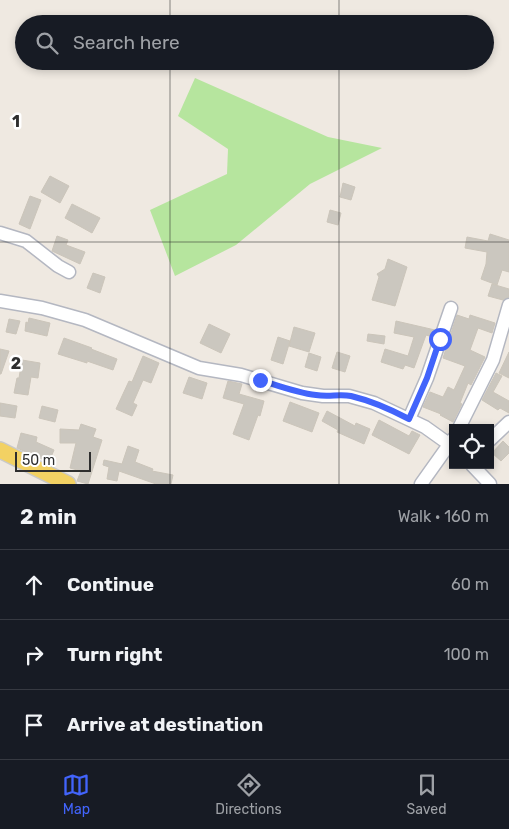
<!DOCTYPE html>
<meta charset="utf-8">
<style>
:root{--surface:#171b24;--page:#242831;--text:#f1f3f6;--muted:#9ea1a6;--line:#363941;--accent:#4264fb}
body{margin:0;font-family:Rubik,sans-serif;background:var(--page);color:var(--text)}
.controls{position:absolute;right:15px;bottom:15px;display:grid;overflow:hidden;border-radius:0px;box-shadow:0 2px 8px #0003}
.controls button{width:45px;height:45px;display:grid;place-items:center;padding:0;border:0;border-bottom:1px solid var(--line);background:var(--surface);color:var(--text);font:25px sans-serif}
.scale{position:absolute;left:15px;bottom:12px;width:76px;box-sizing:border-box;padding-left:5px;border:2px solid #2e2e2e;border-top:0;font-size:14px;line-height:18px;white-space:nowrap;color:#2e2e2e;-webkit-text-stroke:4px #fff;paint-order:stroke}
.stop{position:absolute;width:15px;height:15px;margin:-11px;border:4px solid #4264fb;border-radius:50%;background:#fff}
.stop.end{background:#4264fb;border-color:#fff;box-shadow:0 1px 5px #0008}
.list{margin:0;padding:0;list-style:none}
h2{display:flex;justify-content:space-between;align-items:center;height:65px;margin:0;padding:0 20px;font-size:21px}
h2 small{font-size:16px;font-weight:400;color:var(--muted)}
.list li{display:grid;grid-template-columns:32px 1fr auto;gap:15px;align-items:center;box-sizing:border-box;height:70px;padding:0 20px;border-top:1px solid var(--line)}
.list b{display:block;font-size:19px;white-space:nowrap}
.list em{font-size:16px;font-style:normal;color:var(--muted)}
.icon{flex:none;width:28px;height:28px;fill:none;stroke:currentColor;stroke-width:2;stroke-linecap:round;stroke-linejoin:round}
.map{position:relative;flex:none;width:509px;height:484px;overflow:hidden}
.search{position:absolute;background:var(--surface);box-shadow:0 2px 8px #0003;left:15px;right:15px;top:15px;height:55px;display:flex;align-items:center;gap:12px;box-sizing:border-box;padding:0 18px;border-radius:28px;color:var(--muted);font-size:19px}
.sheet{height:275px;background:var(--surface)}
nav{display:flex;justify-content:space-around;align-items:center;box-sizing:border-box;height:70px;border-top:1px solid var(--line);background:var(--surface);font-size:14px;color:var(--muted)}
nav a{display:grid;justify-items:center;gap:2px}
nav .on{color:var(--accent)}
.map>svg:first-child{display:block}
.green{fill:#b6e59e}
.building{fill:#cbc7bf;stroke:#cbc5ba}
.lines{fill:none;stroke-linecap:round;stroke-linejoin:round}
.minor-casing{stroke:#b4b7c1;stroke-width:15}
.major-casing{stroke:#c9c9c9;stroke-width:18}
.minor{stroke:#fff;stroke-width:12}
.major{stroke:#f2d163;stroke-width:15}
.route{stroke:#4264fb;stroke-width:6}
.grid{fill:none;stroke:#2e2e2e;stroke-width:1;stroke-opacity:0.55}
.grid-label{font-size:16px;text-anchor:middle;font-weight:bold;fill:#2e2e2e;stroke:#fff;stroke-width:5;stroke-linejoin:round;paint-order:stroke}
</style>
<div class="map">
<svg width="509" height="484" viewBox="0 0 509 484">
<rect width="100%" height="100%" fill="#efe9e1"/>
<path class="green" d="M 195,78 L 328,137 L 382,148 L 310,184 L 236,245 L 175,276 L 150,210 L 227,174 L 228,149 L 178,116 Z"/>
<path class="building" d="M 50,176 L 69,186 L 60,203 L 41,192 Z
M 343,183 L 355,187 L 351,200 L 340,197 Z
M 30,196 L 41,200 L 30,229 L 19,224 Z
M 72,204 L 100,218 L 92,233 L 65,218 Z
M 330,210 L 341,213 L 338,225 L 327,222 Z
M 490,234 L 509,240 L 509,272 L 502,270 L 497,285 L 481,279 L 486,264 L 487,252 L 465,248 L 467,237 L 488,241 Z
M 57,236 L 68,240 L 66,245 L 85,252 L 80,264 L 52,251 Z
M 388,259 L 407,267 L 395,306 L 372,300 L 379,277 L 377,274 L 385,269 Z
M 93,273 L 105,277 L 100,293 L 87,288 Z
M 492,284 L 509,289 L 509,297 L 503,300 L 488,296 Z
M 457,315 L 469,319 L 470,315 L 495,323 L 492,333 L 478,328 L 470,350 L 485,357 L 471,385 L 468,383 L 460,403 L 462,404 L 453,422 L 440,415 L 441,414 L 423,407 L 430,392 L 443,397 L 448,387 L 454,390 L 465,366 L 443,358 Z
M 29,318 L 50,323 L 47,336 L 25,331 L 26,322 L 28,323 Z
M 9,319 L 20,321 L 16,334 L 6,332 Z
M 396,321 L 435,330 L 433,337 L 426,335 L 414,368 L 405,365 L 403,369 L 381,362 L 385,349 L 408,356 L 414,337 L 394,333 Z
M 209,324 L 230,334 L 221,353 L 200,343 Z
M 294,327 L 315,333 L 309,352 L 289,346 Z
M 368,334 L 385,336 L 384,344 L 367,341 Z
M 278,337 L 290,341 L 283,364 L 271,360 Z
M 64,338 L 92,348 L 91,349 L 117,359 L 113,370 L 87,361 L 87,363 L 58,354 Z
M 0,349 L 9,351 L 1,374 L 0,374 Z
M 337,352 L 350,356 L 345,372 L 332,368 Z
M 509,352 L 509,378 L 499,373 Z
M 309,353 L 321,357 L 317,371 L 305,367 Z
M 143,356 L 159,363 L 151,383 L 143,380 L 133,403 L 137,405 L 132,416 L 116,409 L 129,381 L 132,382 Z
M 22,360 L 40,363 L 38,378 L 31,377 L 28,395 L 14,393 L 17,378 L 19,378 Z
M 496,373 L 502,376 L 493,392 L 509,401 L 509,413 L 500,408 L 498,410 L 482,400 Z
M 189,377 L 207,383 L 202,399 L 183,393 Z
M 228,381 L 242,384 L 239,394 L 264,401 L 260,416 L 258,415 L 249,440 L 233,434 L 244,404 L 223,398 Z
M 290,402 L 319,413 L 312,432 L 283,421 Z
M 0,403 L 17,406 L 15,418 L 0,416 Z
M 42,406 L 58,410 L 55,422 L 39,418 Z
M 327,411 L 355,426 L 356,423 L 370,429 L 364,444 L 337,432 L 338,430 L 322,421 Z
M 379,420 L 409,436 L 412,431 L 420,435 L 409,454 L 372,435 Z
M 81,424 L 96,429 L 93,437 L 102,440 L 88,484 L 77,481 L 81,471 L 70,468 L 76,443 L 60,443 L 60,429 L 79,430 Z
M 21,433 L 37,437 L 36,442 L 54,450 L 49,462 L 17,448 Z
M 503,441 L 509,447 L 509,453 L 501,461 L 492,453 Z
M 128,446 L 139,450 L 135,462 L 153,469 L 152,471 L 173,475 L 171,484 L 156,484 L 119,471 L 117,481 L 107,479 L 109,467 L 103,465 L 104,460 L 122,464 Z"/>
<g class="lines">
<g class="minor-casing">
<path id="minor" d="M 0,233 L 26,241 L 58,266 L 69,272
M 0,301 L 42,308 L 85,320 L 199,368 L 241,375 L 302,393 L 323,396 L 349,396 L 374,403 L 425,427 L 453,447
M 409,419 L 427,378 L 451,308
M 459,428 L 493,360 L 509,305
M 490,440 L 509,422
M 472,465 L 490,484
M 421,484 L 453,439"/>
</g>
<g class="major-casing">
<path id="major" d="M 0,450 L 68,484"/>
</g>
<use href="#minor" class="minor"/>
<use href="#major" class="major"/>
</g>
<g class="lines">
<path class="route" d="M 260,380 C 279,386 297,393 316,395 C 328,397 340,394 351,396 C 372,401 390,409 409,419 L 427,378 L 440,339"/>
</g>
<path class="grid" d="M 170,0 L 170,24M 339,0 L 339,24M 170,61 L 170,484M 339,61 L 339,484M 0,242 L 509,242"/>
<g class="grid-label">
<text x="16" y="127">1</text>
<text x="16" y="369">2</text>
</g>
</svg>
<div class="controls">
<button><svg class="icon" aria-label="locate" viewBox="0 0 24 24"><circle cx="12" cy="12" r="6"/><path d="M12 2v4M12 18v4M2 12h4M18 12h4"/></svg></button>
</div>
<div class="scale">50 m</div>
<div class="stop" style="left:440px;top:339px"></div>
<div class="stop end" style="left:260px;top:380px"></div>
<div class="search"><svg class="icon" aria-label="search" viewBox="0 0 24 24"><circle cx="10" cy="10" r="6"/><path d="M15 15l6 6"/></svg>Search here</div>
</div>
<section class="sheet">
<h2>2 min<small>Walk · 160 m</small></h2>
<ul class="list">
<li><svg class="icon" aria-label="ahead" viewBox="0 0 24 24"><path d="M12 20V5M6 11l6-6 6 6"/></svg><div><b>Continue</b></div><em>60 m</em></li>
<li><svg class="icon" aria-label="right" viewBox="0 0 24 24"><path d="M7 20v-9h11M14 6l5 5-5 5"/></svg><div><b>Turn right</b></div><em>100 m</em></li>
<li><svg class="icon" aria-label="arrive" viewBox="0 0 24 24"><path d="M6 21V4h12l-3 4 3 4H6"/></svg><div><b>Arrive at destination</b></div></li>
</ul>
</section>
<nav>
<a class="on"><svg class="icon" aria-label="map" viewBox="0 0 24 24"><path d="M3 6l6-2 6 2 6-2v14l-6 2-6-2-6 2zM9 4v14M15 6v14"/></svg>Map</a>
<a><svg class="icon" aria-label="directions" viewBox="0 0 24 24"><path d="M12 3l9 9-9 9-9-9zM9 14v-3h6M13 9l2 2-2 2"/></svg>Directions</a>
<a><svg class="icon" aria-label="saved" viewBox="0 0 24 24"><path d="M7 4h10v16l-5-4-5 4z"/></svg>Saved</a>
</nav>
